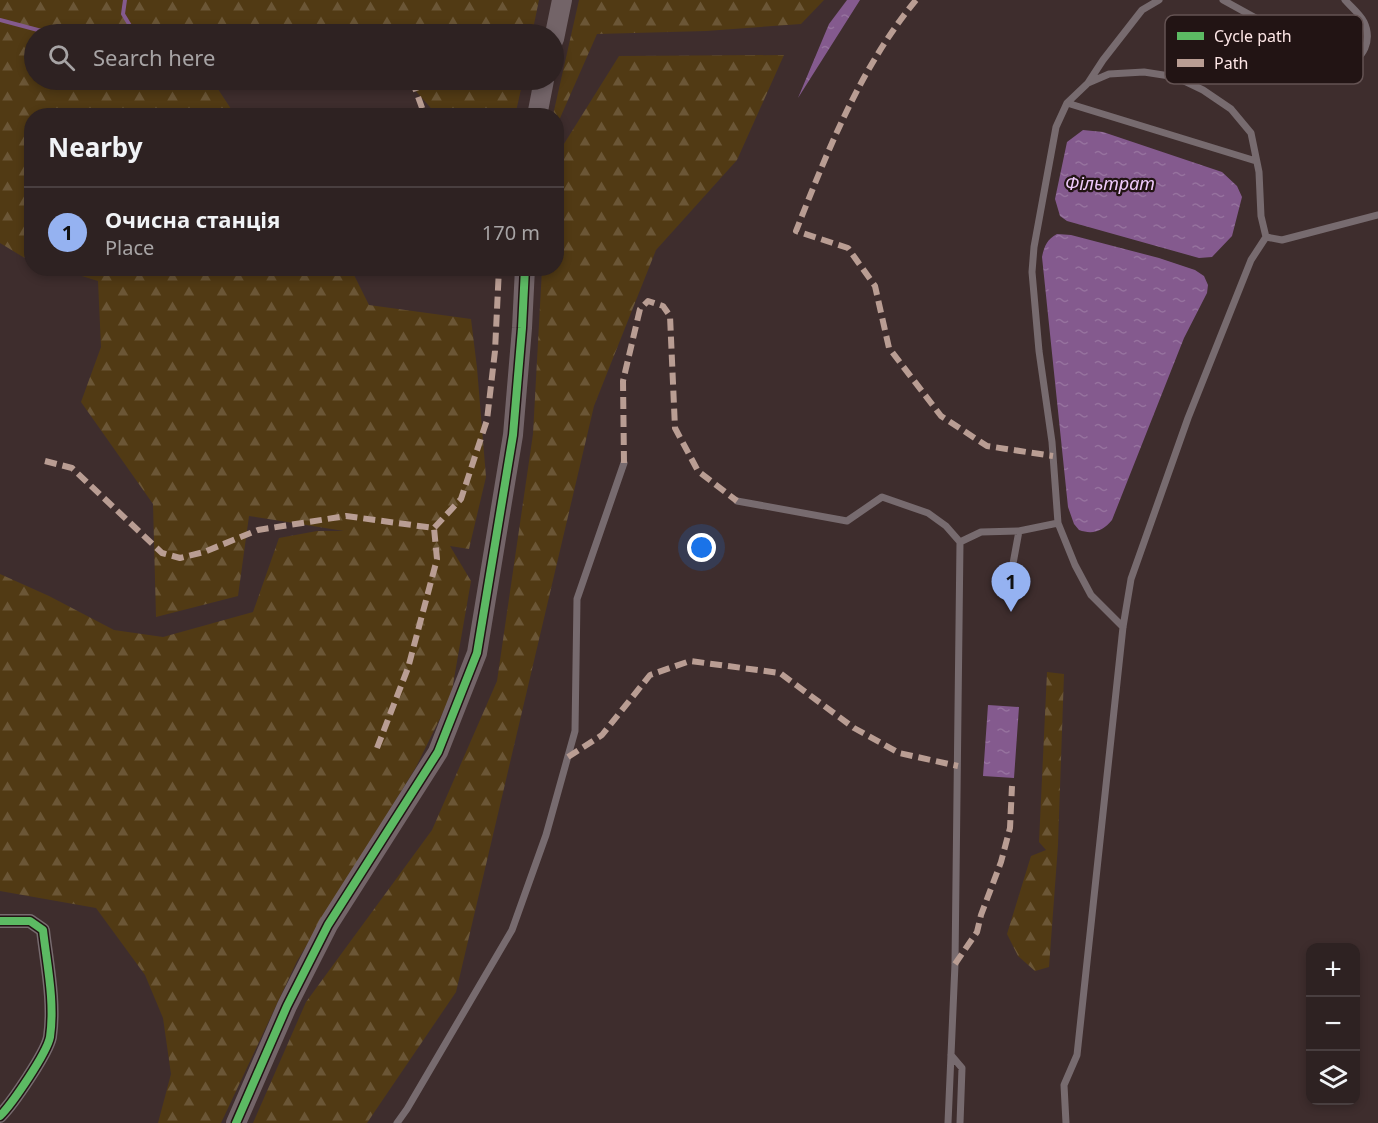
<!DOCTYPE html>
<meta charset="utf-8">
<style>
:root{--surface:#2e2222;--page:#362a2a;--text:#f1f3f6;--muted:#a7a4a5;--line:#493f40;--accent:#95b2f1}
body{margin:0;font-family:"Noto Sans",sans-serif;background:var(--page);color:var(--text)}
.controls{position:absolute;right:18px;bottom:18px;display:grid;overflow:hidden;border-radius:12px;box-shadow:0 3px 9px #0003}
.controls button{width:54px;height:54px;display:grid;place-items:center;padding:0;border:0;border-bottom:2px solid var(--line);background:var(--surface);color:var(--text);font:30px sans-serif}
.you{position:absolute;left:702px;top:548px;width:21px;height:21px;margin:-15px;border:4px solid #fff;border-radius:50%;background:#1a73e8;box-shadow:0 0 0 9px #1a73e833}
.badge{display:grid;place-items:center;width:39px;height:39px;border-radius:50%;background:var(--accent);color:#111;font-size:20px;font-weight:700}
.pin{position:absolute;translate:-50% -50px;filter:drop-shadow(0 2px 3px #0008)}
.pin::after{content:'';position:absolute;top:32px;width:21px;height:18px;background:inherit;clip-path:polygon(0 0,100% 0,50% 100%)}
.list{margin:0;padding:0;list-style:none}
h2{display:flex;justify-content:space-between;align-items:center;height:78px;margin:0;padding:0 24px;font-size:26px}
h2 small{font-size:20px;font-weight:400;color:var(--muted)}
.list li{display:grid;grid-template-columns:39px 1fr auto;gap:18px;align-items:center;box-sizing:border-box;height:90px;padding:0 24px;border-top:2px solid var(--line)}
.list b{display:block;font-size:22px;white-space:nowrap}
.list p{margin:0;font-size:20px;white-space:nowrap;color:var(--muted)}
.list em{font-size:20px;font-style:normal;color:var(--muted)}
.icon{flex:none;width:33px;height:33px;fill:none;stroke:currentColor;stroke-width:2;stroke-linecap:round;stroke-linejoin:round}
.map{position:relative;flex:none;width:1378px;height:1123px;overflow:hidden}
.search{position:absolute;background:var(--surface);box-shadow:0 3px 9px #0003;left:24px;top:24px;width:540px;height:66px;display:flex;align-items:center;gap:15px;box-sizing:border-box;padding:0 21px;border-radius:33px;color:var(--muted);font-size:22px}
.panel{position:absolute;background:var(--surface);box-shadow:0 3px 9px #0003;left:24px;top:108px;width:540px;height:168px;border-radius:24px}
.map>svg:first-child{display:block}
.forest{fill:url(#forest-firs)}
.water{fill:url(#water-ripples)}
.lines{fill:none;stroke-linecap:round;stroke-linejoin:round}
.stream{stroke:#845a8e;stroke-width:4}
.lane{stroke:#776b6f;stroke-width:7}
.street{stroke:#776b6f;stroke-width:14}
.secondary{stroke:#736468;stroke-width:20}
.quiet{stroke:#b99d93;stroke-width:6;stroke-dasharray:12 6;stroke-linecap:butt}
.cycleway-casing{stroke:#221414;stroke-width:11}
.cycleway{stroke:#5cba63;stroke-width:8}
.labels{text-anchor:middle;stroke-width:4.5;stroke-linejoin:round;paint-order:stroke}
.water-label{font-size:18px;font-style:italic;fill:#f0cbfc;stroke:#221414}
.key{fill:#221414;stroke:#645353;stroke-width:1.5}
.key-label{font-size:16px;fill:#fde6e6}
</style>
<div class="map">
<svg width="1378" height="1123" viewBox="0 0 1378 1123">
<defs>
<pattern id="forest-firs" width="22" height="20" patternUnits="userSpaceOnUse" patternTransform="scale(1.5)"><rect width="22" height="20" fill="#513a14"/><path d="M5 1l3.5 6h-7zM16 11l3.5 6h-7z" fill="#6b5636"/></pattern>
<pattern id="water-ripples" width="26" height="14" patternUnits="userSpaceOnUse" patternTransform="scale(1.5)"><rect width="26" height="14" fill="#845a8e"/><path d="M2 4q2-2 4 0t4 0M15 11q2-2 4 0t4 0" fill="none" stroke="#96729e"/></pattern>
</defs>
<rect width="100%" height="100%" fill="#3e2d2d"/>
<path class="forest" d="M 0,0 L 539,0 L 532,34 L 34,34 L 34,80 L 212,80 L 235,115 L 32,116 L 31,260 L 23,257 L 0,243 Z
M 579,0 L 824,0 L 801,24 L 706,31 L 597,34 L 557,125 L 556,116 L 553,115 Z
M 784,55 L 737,160 L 656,250 L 594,406 L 456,992 L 367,1123 L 253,1123 L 306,1002 L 432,830 L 497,681 L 533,434 L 542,269 L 556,268 L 557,155 L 619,56 Z
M 406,80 L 523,80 L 515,116 L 437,115 Z
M 59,269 L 351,269 L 369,305 L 471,319 L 477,368 L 486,477 L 469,549 L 450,546 L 471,581 L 451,696 L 416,767 L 297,961 L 221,1123 L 158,1123 L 171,1074 L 163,1018 L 145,975 L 96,908 L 0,891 L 0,574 L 49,596 L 114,630 L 163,637 L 253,612 L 279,538 L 317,531 L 344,531 L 249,516 L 238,596 L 156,617 L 153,504 L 81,402 L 101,347 L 98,281 Z
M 1047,672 L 1064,674 L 1058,845 L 1049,967 L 1035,971 L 1018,956 L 1007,934 L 1031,856 L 1046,850 L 1039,842 Z"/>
<path class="water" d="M 847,0 L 860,0 L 798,98 L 829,24 Z
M 1083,130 L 1103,132 L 1222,172 L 1237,186 L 1242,197 L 1232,236 L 1212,257 L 1199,258 L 1067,221 L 1060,216 L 1055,199 L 1067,142 Z
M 1057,234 L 1071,235 L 1159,258 L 1195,270 L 1204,276 L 1208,285 L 1207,293 L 1184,338 L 1112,520 C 1103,531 1093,535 1079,530 L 1074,524 L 1068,507 L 1042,257 C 1044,247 1047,239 1057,234 Z
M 988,705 L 1019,707 L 1014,778 L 983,776 Z"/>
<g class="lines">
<path class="stream" d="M 125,0 L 123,14 L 135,34
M 0,20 L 53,34"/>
<path class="lane" d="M 1223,0 L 1326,57 C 1331,59 1339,62 1344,62 C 1365,61 1372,39 1364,22 C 1360,14 1351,7 1345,0
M 1088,83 L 1103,60 L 1142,10 L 1159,0
M 1067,103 L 1256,161
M 1266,237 L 1282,240 L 1378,215
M 737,501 L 847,521 L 882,497 L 928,513 L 946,526 L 960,542 L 955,964 L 948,1123
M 960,542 L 981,532 L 1019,531 L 1058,523
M 1010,580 L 1019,531
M 951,1055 L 962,1068 L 960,1123
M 397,1123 L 407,1109 L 512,930 L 546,835 L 575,731 L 577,599 L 624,463
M 1066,1123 L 1064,1085 L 1077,1055 L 1123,627 L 1131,579 L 1188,418 L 1251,260 L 1266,237 L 1261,216 L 1259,172 L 1251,133 L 1231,109 L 1203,90 L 1176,77 L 1144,72 L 1109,74 L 1088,83 L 1067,103 L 1056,127 L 1034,247 L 1032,272 L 1039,351 L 1052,442 L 1058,523 L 1075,565 L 1091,595 L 1123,627"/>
<path class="street" d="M 0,921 L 30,921 L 43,930 C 47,965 55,1002 50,1037 C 47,1053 12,1104 0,1116"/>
<path class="secondary" d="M 554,39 L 562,0
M 537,116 L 544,80
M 236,1123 L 287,1006 L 328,925 L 438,752 L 477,653 L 513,435 L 522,328 L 525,268"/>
<path class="quiet" d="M 916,0 C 860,68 828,150 796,231 L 848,248 L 875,286 L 889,348 L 941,416 L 987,446 L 1053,456
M 412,80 L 425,116
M 45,461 L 72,468 L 162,553 L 180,558 L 204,552 L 258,530 L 346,516 L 434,528 L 461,499 L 487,420 L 495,351 L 499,268
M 624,463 L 623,381 L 640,309 L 648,301 L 663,306 L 670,316 L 675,428 L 698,471 L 737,501
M 377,748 L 408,668 L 437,559 L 434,528
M 568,757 L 602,735 L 650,675 L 690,661 L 780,673 L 854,728 L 899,753 L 958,766
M 955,964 L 977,932 L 981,915 L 1001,862 L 1010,828 L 1012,786"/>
<g class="cycleway-casing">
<path id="cycleway" d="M 0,921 L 30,921 L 43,930 C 47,965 55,1002 50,1037 C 47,1053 12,1104 0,1116
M 236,1123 L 287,1006 L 328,925 L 438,752 L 477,653 L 513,435 L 522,328 L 525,268"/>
</g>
<use href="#cycleway" class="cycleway"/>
</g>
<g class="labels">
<g class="water-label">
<text x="1110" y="190">Фільтрат</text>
</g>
</g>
<rect x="1165" y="15" width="198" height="69" rx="9" class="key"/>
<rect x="1177" y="32" width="27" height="8" fill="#5cba63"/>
<rect x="1177" y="59" width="27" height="8" fill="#b99d93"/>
<g class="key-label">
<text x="1214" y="42">Cycle path</text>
<text x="1214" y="69">Path</text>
</g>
</svg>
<div class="controls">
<button>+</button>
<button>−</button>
<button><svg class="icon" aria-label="layers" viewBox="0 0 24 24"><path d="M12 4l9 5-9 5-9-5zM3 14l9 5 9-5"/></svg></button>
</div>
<div class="you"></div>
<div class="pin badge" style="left:1011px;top:612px">1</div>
<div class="search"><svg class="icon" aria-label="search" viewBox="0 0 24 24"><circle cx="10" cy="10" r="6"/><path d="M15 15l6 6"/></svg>Search here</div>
<section class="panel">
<h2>Nearby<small></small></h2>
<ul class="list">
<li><span class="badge">1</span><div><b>Очисна станція</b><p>Place</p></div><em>170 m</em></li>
</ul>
</section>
</div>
